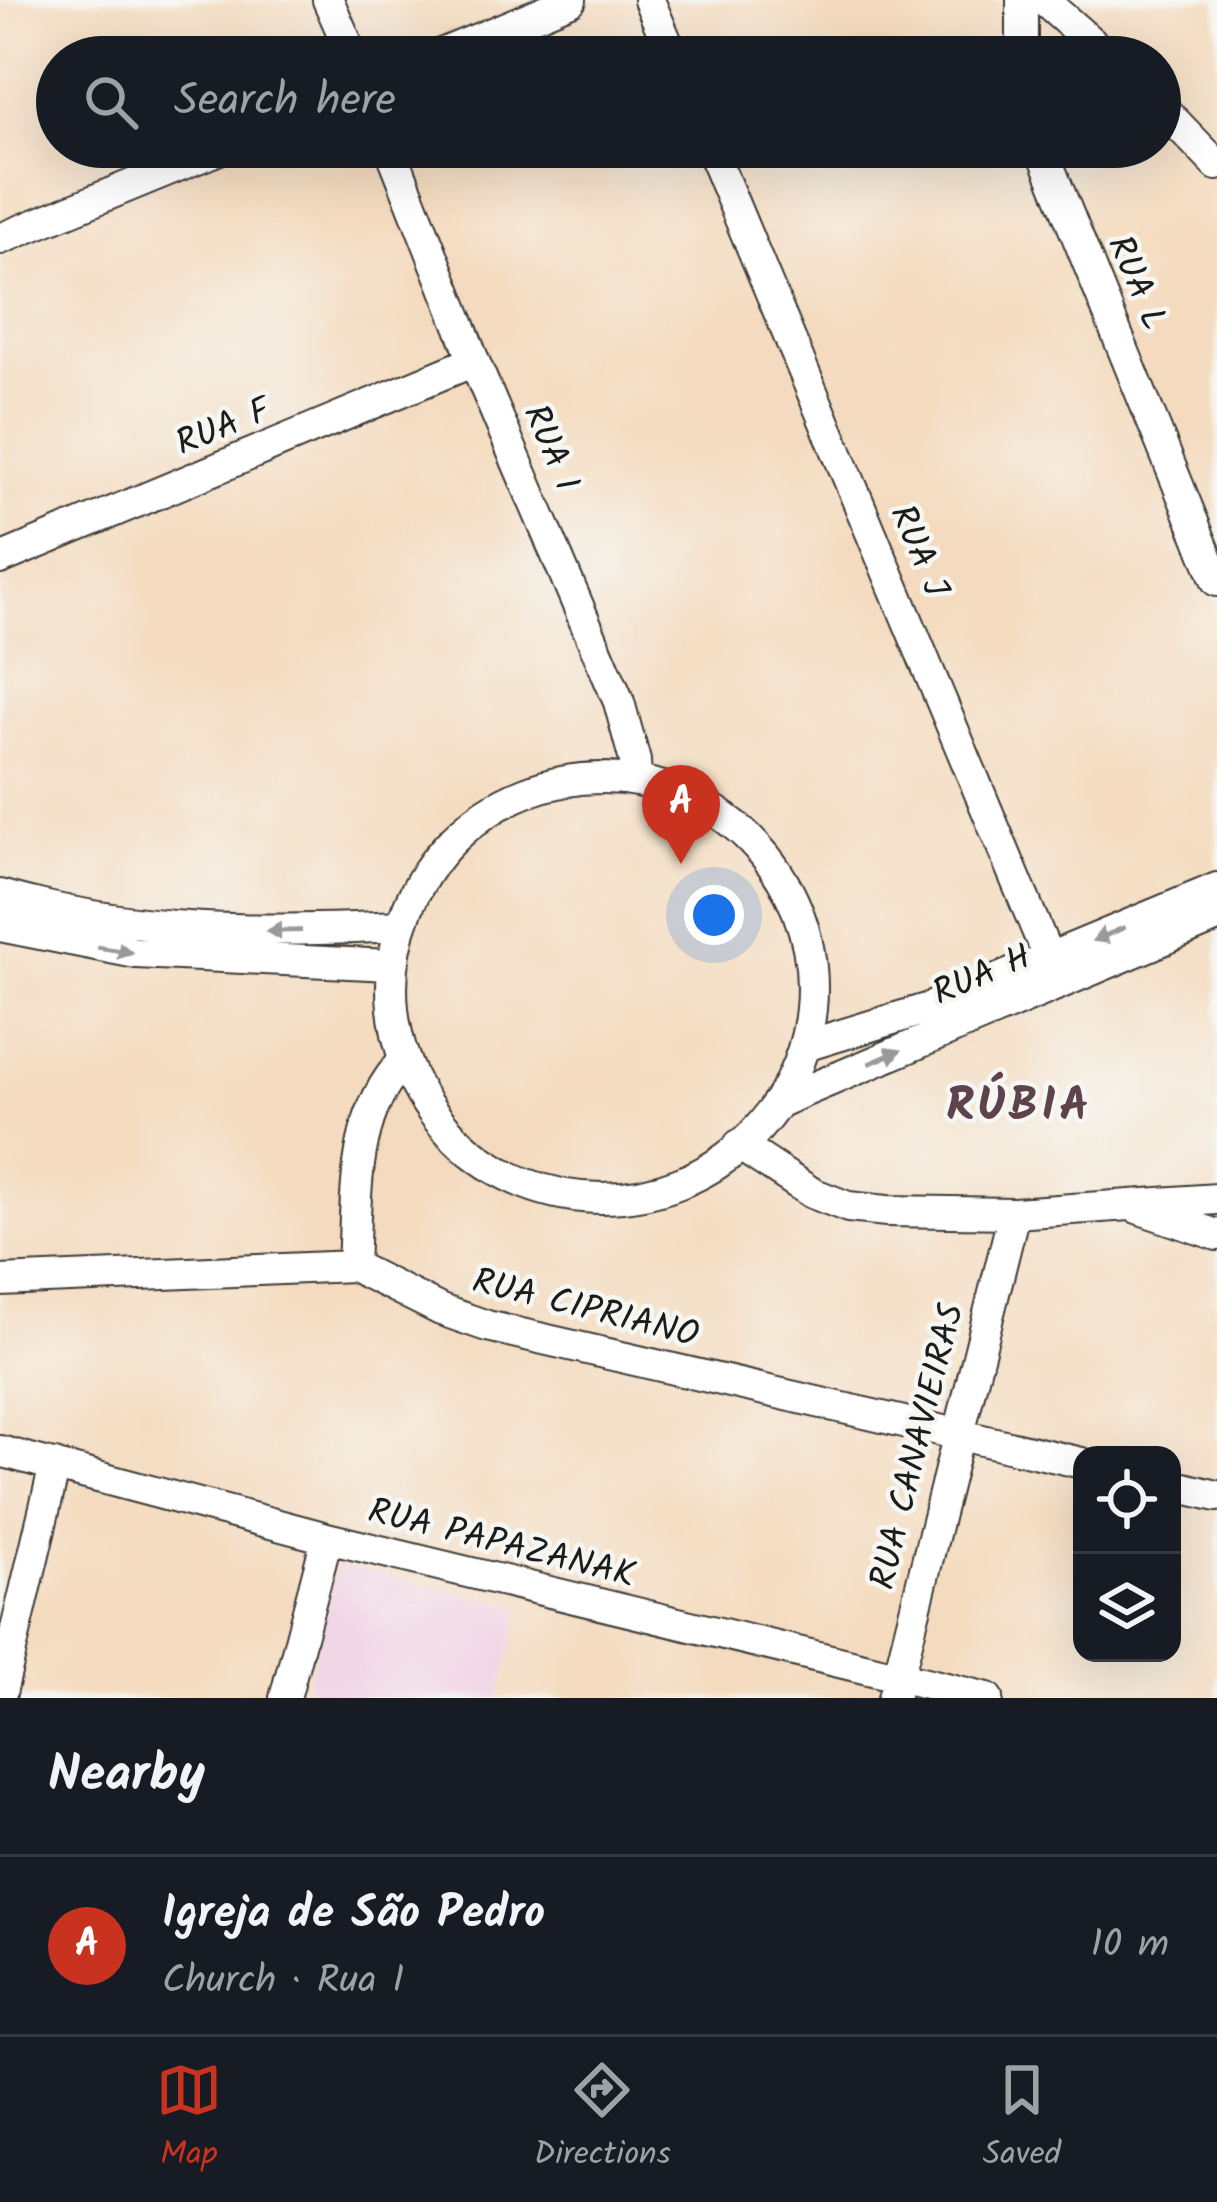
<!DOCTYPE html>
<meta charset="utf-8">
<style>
:root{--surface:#171b24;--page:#242831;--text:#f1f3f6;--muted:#9ea1a6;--line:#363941;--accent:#c8321e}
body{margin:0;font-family:Kalam,sans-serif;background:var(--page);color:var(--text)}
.controls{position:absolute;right:36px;bottom:36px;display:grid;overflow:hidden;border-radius:24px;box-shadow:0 12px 48px #0002}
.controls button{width:108px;height:108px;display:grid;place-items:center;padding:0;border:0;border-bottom:3px solid var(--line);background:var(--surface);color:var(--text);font:60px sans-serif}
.you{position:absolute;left:714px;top:915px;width:42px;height:42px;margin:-30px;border:9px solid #fff;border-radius:50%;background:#1a73e8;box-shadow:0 0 0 18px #1a73e833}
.badge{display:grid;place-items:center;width:78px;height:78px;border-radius:50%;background:var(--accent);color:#fff;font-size:39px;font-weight:700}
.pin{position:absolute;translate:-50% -99px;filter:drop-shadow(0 3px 6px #0008)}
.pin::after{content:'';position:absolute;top:63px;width:42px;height:36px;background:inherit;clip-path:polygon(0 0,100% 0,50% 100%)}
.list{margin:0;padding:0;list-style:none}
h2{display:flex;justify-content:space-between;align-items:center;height:156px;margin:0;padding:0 48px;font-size:51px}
h2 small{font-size:39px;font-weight:400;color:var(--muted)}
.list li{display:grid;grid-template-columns:78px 1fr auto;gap:36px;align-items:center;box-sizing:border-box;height:180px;padding:0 48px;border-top:3px solid var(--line)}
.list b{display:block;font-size:45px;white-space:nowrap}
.list p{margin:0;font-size:39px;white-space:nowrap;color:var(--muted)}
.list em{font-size:39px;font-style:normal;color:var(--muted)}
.icon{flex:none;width:66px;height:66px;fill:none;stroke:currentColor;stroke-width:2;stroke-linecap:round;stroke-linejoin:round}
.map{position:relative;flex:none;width:1217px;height:1698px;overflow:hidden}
.search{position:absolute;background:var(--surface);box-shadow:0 12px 48px #0002;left:36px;right:36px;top:36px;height:132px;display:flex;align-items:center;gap:30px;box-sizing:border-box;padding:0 42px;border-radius:66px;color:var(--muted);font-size:45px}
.sheet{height:336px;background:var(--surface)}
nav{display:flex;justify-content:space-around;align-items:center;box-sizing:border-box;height:168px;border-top:3px solid var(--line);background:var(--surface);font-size:33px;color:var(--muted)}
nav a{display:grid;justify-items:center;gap:6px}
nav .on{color:var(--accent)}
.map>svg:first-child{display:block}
.built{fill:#f0d0e4}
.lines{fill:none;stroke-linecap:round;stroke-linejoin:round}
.street-casing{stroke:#3c3934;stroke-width:34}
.street{stroke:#fff;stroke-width:30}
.oneway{fill:#999}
.labels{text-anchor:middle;stroke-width:9;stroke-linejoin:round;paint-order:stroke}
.street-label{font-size:36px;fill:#1c1c1c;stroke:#f6f6f2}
.district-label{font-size:48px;font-weight:bold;letter-spacing:3px;fill:#5e434d;stroke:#f6f6f2}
</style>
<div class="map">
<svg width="1217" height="1698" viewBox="0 0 1217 1698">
<rect width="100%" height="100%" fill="#f6f6f2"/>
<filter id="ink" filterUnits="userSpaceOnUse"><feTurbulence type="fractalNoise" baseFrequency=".00833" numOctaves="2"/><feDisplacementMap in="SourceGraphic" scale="24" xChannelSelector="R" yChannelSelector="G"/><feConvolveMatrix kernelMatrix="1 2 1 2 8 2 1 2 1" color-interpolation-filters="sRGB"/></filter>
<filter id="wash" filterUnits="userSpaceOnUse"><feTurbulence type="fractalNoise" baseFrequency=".004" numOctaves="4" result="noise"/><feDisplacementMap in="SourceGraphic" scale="48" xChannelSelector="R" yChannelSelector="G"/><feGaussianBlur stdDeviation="2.7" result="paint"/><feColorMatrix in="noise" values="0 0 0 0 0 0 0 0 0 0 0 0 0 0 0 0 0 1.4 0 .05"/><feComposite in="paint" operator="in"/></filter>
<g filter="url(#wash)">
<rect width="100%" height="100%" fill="#f4dbbf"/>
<path class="built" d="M 338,1564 L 522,1607 L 499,1698 L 304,1698 Z"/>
</g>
<g filter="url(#ink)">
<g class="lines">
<g class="street-casing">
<path id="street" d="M 328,0 L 353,57
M 649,0 L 673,57
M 1022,0 L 1022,57
M 1043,0 L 1108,57
M 434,57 L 571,0
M 1160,106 L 1217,165
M 390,147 L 474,361 L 619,702 L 635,761 L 636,780
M 710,147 L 1059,983
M 1041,147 L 1217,581
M 0,239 L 224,147
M 0,559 L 474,361
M392 988a210 210 0 1 1 420 0a210 210 0 1 1-420 0Z
M 0,895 C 136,934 261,933 400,926
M 0,926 L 136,953 L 391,965
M 805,1046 L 929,1008 L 1217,888
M 777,1103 L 1217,917
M 739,1145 L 812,1193 L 848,1207 L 887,1211 L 1014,1213 L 1217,1199
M 1137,1208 L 1217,1235
M 353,1266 C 357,1195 351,1116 403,1061
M 0,1281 L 353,1266 L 441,1310 L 487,1326 L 1082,1463
M 0,1451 L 327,1538 L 988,1698
M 1172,1485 L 1217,1496
M 0,1697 L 55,1465
M 285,1698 L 327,1538
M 893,1698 L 1014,1213"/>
</g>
<use href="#street" class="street"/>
</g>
<defs><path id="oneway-solid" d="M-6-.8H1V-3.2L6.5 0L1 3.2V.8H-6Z" transform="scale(3)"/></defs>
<g class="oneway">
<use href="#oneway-solid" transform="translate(284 931) rotate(179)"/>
<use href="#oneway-solid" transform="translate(1109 934) rotate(157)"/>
<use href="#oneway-solid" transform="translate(115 950) rotate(9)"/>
<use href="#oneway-solid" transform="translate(885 1057) rotate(-23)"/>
</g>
</g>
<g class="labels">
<g class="street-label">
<text transform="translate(1139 282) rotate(67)" y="13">RUA L</text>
<text transform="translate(222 425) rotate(-22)" y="13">RUA F</text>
<text transform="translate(553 447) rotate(67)" y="13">RUA I</text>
<text transform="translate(921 550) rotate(67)" y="13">RUA J</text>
<text transform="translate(981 973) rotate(-23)" y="13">RUA H</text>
<text transform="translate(586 1306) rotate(14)" y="13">RUA CIPRIANO</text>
<text transform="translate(915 1446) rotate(-76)" y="13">RUA CANAVIEIRAS</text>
<text transform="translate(502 1541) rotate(14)" y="13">RUA PAPAZANAK</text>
</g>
<g class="district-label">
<text x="1019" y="1120">RÚBIA</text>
</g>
</g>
</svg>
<div class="controls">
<button><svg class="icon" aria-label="locate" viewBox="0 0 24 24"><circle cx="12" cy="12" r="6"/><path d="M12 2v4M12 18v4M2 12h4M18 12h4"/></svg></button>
<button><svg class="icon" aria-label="layers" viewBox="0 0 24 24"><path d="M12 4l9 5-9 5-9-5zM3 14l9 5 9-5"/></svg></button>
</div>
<div class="you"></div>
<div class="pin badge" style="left:681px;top:864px">A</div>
<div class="search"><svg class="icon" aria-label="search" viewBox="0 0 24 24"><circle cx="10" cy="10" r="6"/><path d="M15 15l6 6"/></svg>Search here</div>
</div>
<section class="sheet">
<h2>Nearby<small></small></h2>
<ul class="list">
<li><span class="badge">A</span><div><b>Igreja de São Pedro</b><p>Church · Rua I</p></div><em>10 m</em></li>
</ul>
</section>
<nav>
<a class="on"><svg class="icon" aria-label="map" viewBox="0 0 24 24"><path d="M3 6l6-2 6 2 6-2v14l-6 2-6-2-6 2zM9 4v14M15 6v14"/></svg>Map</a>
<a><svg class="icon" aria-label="directions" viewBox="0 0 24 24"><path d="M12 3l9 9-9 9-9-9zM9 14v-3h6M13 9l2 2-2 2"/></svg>Directions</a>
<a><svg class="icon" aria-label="saved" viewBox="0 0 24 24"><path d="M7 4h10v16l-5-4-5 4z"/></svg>Saved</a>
</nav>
